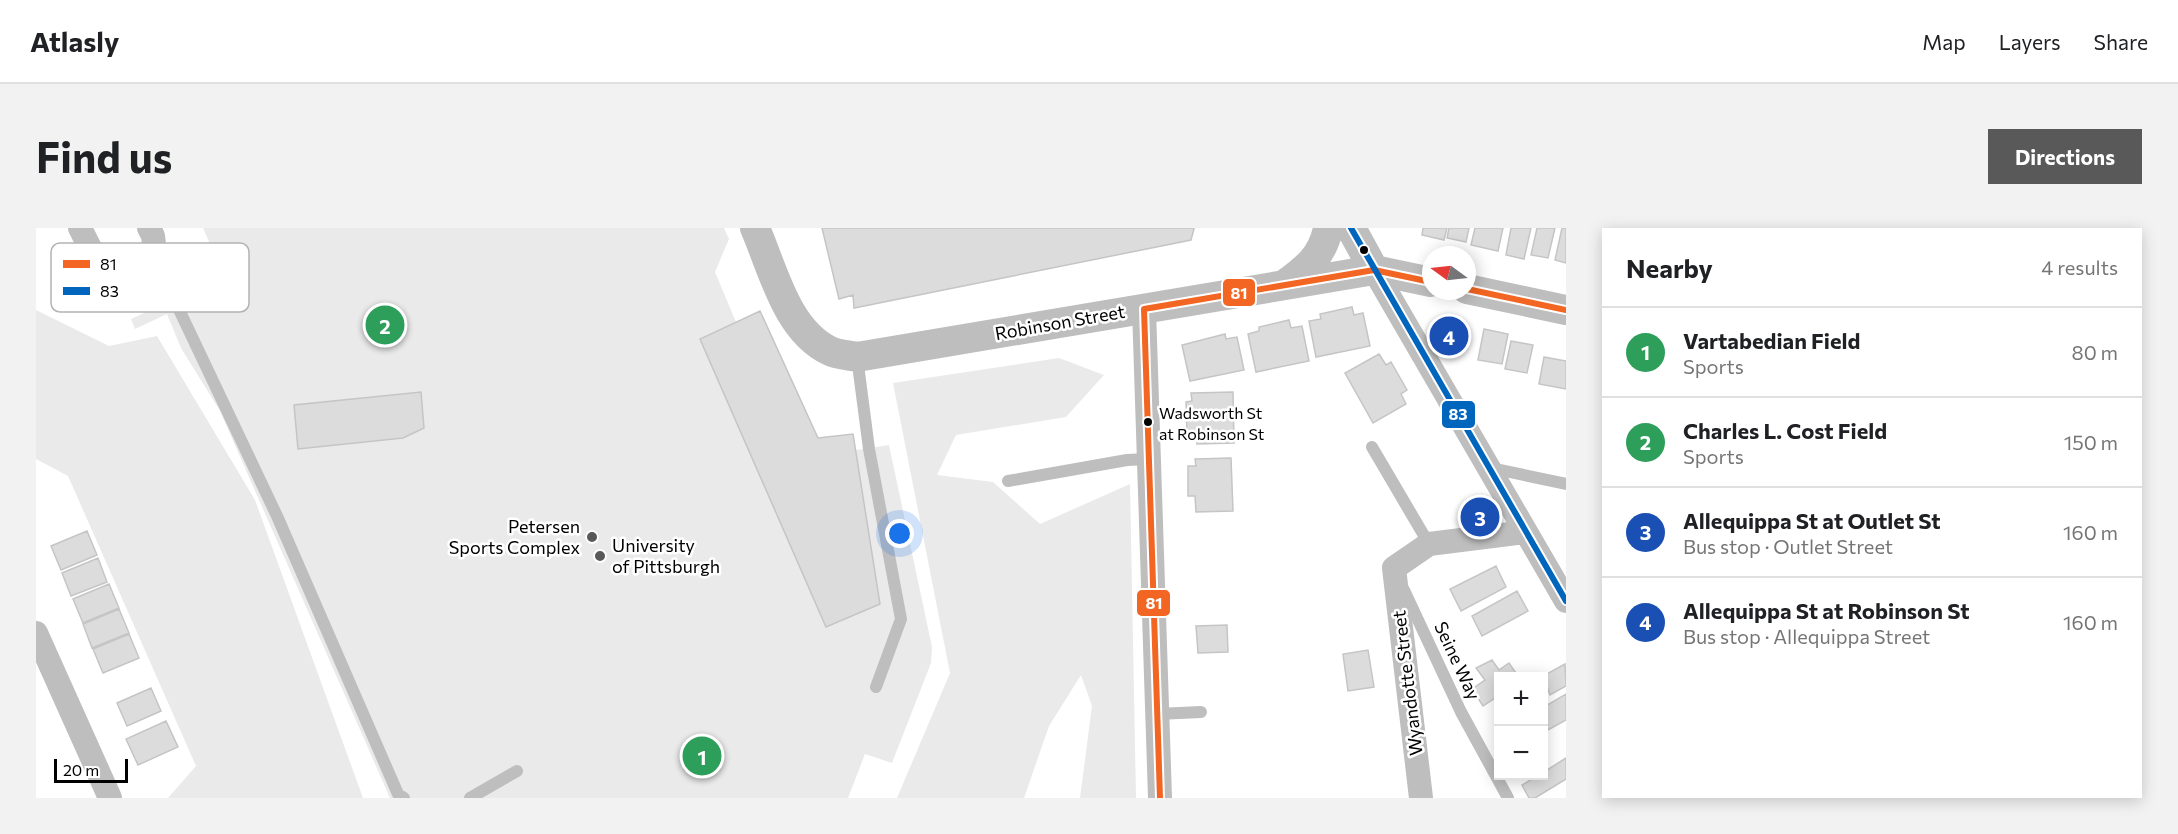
<!DOCTYPE html>
<meta charset="utf-8">
<style>
:root{--surface:#fff;--page:#f2f2f2;--text:#202124;--muted:#757577;--line:#e0e0e0;--accent:#595959}
body{margin:0;font-family:Commissioner,sans-serif;background:var(--page);color:var(--text)}
.controls{position:absolute;right:18px;bottom:18px;display:grid;overflow:hidden;border-radius:0px;box-shadow:0 3px 15px #0003}
.controls button{width:54px;height:54px;display:grid;place-items:center;padding:0;border:0;border-bottom:2px solid var(--line);background:var(--surface);color:var(--text);font:30px sans-serif}
.compass{position:absolute;left:1386px;top:18px;width:54px;height:54px;border-radius:50%;background:var(--surface);box-shadow:0 3px 15px #0003;rotate:285deg}
.scale{position:absolute;left:18px;bottom:15px;width:74px;box-sizing:border-box;padding-left:6px;border:3px solid #000;border-top:0;font-size:16px;line-height:21px;white-space:nowrap;color:#000;-webkit-text-stroke:4px #fff;paint-order:stroke}
.you{position:absolute;left:864px;top:306px;width:21px;height:21px;margin:-15px;border:4px solid #fff;border-radius:50%;background:#1a73e8;box-shadow:0 0 0 9px #1a73e833}
.badge{display:grid;place-items:center;width:39px;height:39px;border-radius:50%;background:var(--accent);color:#fff;font-size:20px;font-weight:700}
.pin{position:absolute;translate:-50% -50%;border:3px solid #fff;box-shadow:0 2px 6px #0006}
.list{margin:0;padding:0;list-style:none}
h2{display:flex;justify-content:space-between;align-items:center;height:78px;margin:0;padding:0 24px;font-size:26px}
h2 small{font-size:20px;font-weight:400;color:var(--muted)}
.list li{display:grid;grid-template-columns:39px 1fr auto;gap:18px;align-items:center;box-sizing:border-box;height:90px;padding:0 24px;border-top:2px solid var(--line)}
.list b{display:block;font-size:22px;white-space:nowrap}
.list p{margin:0;font-size:20px;white-space:nowrap;color:var(--muted)}
.list em{font-size:20px;font-style:normal;color:var(--muted)}
.map{position:relative;flex:none;width:1530px;height:570px;overflow:hidden;border-radius:0px}
header{display:flex;align-items:center;gap:36px;box-sizing:border-box;height:84px;padding:0 30px;background:var(--surface);border-bottom:2px solid var(--line)}
header strong{font-size:28px}
nav{display:flex;gap:33px;margin-inline-start:auto;font-size:21px}
.intro{display:flex;align-items:center;justify-content:space-between;box-sizing:border-box;height:144px;padding:0 36px}
h1{margin:0;font-size:42px}
.button{padding:15px 27px;border-radius:0px;background:var(--accent);color:#fff;font-size:21px;font-weight:700}
main{display:flex;gap:36px;padding:0 36px}
aside{flex:1;background:var(--surface);border-radius:0px;box-shadow:0 3px 15px #0003}
.map>svg:first-child{display:block}
.green{fill:#eaeaea}
.building{fill:#dcdcdc;stroke:#c5c5c5;stroke-width:1.5}
.lines{fill:none;stroke-linecap:round;stroke-linejoin:round}
.service{stroke:#bebebe;stroke-width:12}
.minor{stroke:#bebebe;stroke-width:24}
.tertiary{stroke:#bebebe;stroke-width:30}
.bus-1-casing{stroke:#fff;stroke-width:10}
.bus-2-casing{stroke:#fff;stroke-width:10}
.bus-1{stroke:#f26522;stroke-width:6}
.bus-2{stroke:#0065bd;stroke-width:6}
.bus-dot{fill:#000;stroke:#fff;stroke-width:2}
.poi-dot{fill:#595959;stroke:#fff;stroke-width:2}
.labels{text-anchor:middle;stroke-width:5;stroke-linejoin:round;paint-order:stroke}
.bus-label{font-size:16px;fill:#000;stroke:#fff;text-anchor:start}
.street-label{font-size:18px;fill:#000;stroke:#fff}
.poi-label{font-size:18px;fill:#000;stroke:#fff;text-anchor:end}
.key{fill:#fff;stroke:#b2b2b2;stroke-width:1.5}
.key-label{font-size:16px;fill:#000}
.line-badge{stroke:#fff;stroke-width:2}
.badge-label{font-size:16px;text-anchor:middle;font-weight:bold;fill:#fff}
</style>
<header>
<strong>Atlasly</strong>
<nav><a>Map</a><a>Layers</a><a>Share</a></nav>
</header>
<div class="intro"><h1>Find us</h1><a class="button">Directions</a></div>
<main>
<div class="map">
<svg width="1530" height="570" viewBox="0 0 1530 570">
<rect width="100%" height="100%" fill="#fff"/>
<path class="green" d="M 167,0 L 688,0 L 693,11 L 679,44 L 700,94 L 724,83 L 782,210 L 817,206 L 820,222 L 853,217 L 896,419 L 895,435 L 856,535 L 829,526 L 812,570 L 354,570 L 184,183 L 145,120 L 131,86 L 99,101 L 95,91 L 188,48 Z
M 0,82 L 73,118 L 121,108 L 219,272 L 327,570 L 132,570 L 160,538 L 32,248 L 0,231 Z
M 1023,130 L 1068,147 L 1030,189 L 920,207 L 901,247 L 957,254 L 1004,296 L 1094,256 L 1100,570 L 1044,570 L 1056,478 L 1045,447 L 1013,498 L 988,570 L 861,570 L 914,445 L 857,155 Z"/>
<path class="building" d="M 786,0 L 1158,0 L 1158,1 L 1155,12 L 818,80 L 817,67 L 803,71 Z
M 1387,0 L 1411,0 L 1408,12 L 1386,7 Z
M 1413,0 L 1433,0 L 1430,14 L 1411,10 Z
M 1439,0 L 1467,0 L 1462,23 L 1435,17 Z
M 1475,0 L 1495,0 L 1488,31 L 1470,27 Z
M 1501,0 L 1519,0 L 1512,30 L 1495,27 Z
M 1526,0 L 1530,0 L 1530,35 L 1519,32 Z
M 1316,79 L 1318,87 L 1327,85 L 1334,118 L 1280,129 L 1273,93 L 1285,91 L 1284,86 Z
M 724,83 L 782,210 L 817,206 L 844,376 L 790,399 L 664,111 Z
M 1253,92 L 1255,100 L 1266,98 L 1273,133 L 1220,144 L 1212,106 L 1223,103 L 1223,99 Z
M 1448,101 L 1472,106 L 1466,136 L 1442,132 Z
M 1189,106 L 1190,111 L 1201,109 L 1208,142 L 1154,153 L 1146,117 Z
M 1475,113 L 1497,117 L 1491,145 L 1469,141 Z
M 1343,126 L 1350,137 L 1355,134 L 1371,162 L 1365,166 L 1370,176 L 1337,195 L 1309,145 Z
M 1508,129 L 1530,133 L 1530,161 L 1503,156 Z
M 385,164 L 388,200 L 367,210 L 262,221 L 258,177 Z
M 1197,164 L 1198,215 L 1161,216 L 1160,207 L 1151,207 L 1150,174 L 1156,173 L 1155,165 Z
M 1195,230 L 1197,283 L 1160,284 L 1159,268 L 1152,268 L 1152,238 L 1160,238 L 1159,231 Z
M 51,303 L 61,327 L 25,342 L 15,318 Z
M 62,330 L 71,354 L 35,368 L 26,345 Z
M 1460,338 L 1470,359 L 1425,383 L 1414,361 Z
M 73,356 L 83,380 L 47,395 L 37,371 Z
M 1481,363 L 1492,383 L 1446,408 L 1436,388 Z
M 83,381 L 93,405 L 56,420 L 47,396 Z
M 1191,397 L 1192,424 L 1162,425 L 1160,398 Z
M 93,406 L 103,430 L 67,445 L 57,421 Z
M 1332,422 L 1338,459 L 1312,463 L 1307,426 Z
M 1456,432 L 1463,442 L 1473,435 L 1482,448 L 1462,448 L 1462,468 L 1447,478 L 1436,461 L 1449,452 L 1440,440 Z
M 1529,436 L 1530,458 L 1514,467 L 1507,448 Z
M 115,460 L 125,483 L 91,498 L 81,475 Z
M 1530,466 L 1530,492 L 1512,502 L 1508,495 L 1508,479 Z
M 130,493 L 142,519 L 102,537 L 90,511 Z
M 1530,530 L 1530,551 L 1499,570 L 1493,570 L 1486,557 L 1501,548 L 1508,548 L 1508,544 Z"/>
<g class="lines">
<path class="service" d="M 120,33 L 241,288 L 362,566 L 368,570
M 821,129 L 833,221 L 865,391 L 840,459
M 1336,219 L 1393,316
M 1455,240 L 1530,256
M 972,253 L 1091,232 L 1113,231
M 1368,362 L 1425,484 L 1472,570
M 1121,486 L 1165,484
M 434,570 L 481,543"/>
<path class="minor" d="M 44,0 L 65,42 L 85,48 L 114,38 L 120,33 L 117,8 L 113,0
M 1338,42 L 1530,373
M 1108,81 L 1124,570
M 0,405 L 74,570
M 1385,570 L 1358,340 L 1393,316 L 1490,304"/>
<path class="tertiary" d="M 719,0 C 737,41 750,102 794,123 C 802,127 813,127 821,129 L 1338,42 L 1395,54
M 1315,0 L 1338,42
M 1248,57 C 1270,41 1287,28 1292,0
M 1431,61 L 1530,82"/>
<g class="bus-1-casing">
<path id="bus-1" d="M 1431,61 L 1530,82
M 1124,570 L 1108,81 L 1338,42 L 1395,54"/>
</g>
<g class="bus-2-casing">
<path id="bus-2" d="M 1315,0 L 1530,373"/>
</g>
<use href="#bus-1" class="bus-1"/>
<use href="#bus-2" class="bus-2"/>
</g>
<g class="bus-dot">
<circle cx="1328" cy="22" r="5"/>
<circle cx="1112" cy="194" r="5"/>
</g>
<g class="poi-dot">
<circle cx="556" cy="309" r="6"/>
<circle cx="564" cy="328" r="6"/>
</g>
<g class="labels">
<g class="bus-label">
<text x="1123" y="191">Wadsworth St<tspan x="1123" dy="21">at Robinson St</tspan></text>
</g>
<g class="street-label">
<text transform="translate(1024 95) rotate(-10)" y="6">Robinson Street</text>
<text transform="translate(1421 433) rotate(65)" y="6">Seine Way</text>
<text transform="translate(1372 455) rotate(-97)" y="6">Wyandotte Street</text>
</g>
<g class="poi-label">
<text x="544" y="305">Petersen<tspan x="544" dy="21">Sports Complex</tspan></text>
<text x="576" y="324" text-anchor="start">University<tspan x="576" dy="21">of Pittsburgh</tspan></text>
</g>
</g>
<rect x="15" y="15" width="198" height="69" rx="9" class="key"/>
<rect x="27" y="32" width="27" height="8" fill="#f26522"/>
<rect x="27" y="59" width="27" height="8" fill="#0065bd"/>
<g class="key-label">
<text x="64" y="42">81</text>
<text x="64" y="69">83</text>
</g>
<g class="line-badge">
<rect x="1186" y="50" width="34" height="29" rx="6" fill="#f26522"/>
<rect x="1405" y="172" width="35" height="29" rx="6" fill="#0065bd"/>
<rect x="1100" y="361" width="35" height="28" rx="6" fill="#f26522"/>
</g>
<g class="badge-label">
<text x="1203" y="71">81</text>
<text x="1422" y="192">83</text>
<text x="1118" y="381">81</text>
</g>
</svg>
<div class="controls">
<button>+</button>
<button>−</button>
</div>
<svg class="compass" viewBox="-18 -18 36 36"><path d="M0-13l5 13h-10z" fill="#e53935"/><path d="M0 13l5-13h-10z" fill="#757577"/></svg>
<div class="scale">20 m</div>
<div class="you"></div>
<div class="pin badge" style="left:666px;top:528px;background:#2e9e5b">1</div>
<div class="pin badge" style="left:349px;top:97px;background:#2e9e5b">2</div>
<div class="pin badge" style="left:1444px;top:289px;background:#1a4fb4">3</div>
<div class="pin badge" style="left:1413px;top:108px;background:#1a4fb4">4</div>
</div>
<aside>
<h2>Nearby<small>4 results</small></h2>
<ul class="list">
<li><span class="badge" style="background:#2e9e5b">1</span><div><b>Vartabedian Field</b><p>Sports</p></div><em>80 m</em></li>
<li><span class="badge" style="background:#2e9e5b">2</span><div><b>Charles L. Cost Field</b><p>Sports</p></div><em>150 m</em></li>
<li><span class="badge" style="background:#1a4fb4">3</span><div><b>Allequippa St at Outlet St</b><p>Bus stop · Outlet Street</p></div><em>160 m</em></li>
<li><span class="badge" style="background:#1a4fb4">4</span><div><b>Allequippa St at Robinson St</b><p>Bus stop · Allequippa Street</p></div><em>160 m</em></li>
</ul>
</aside>
</main>
